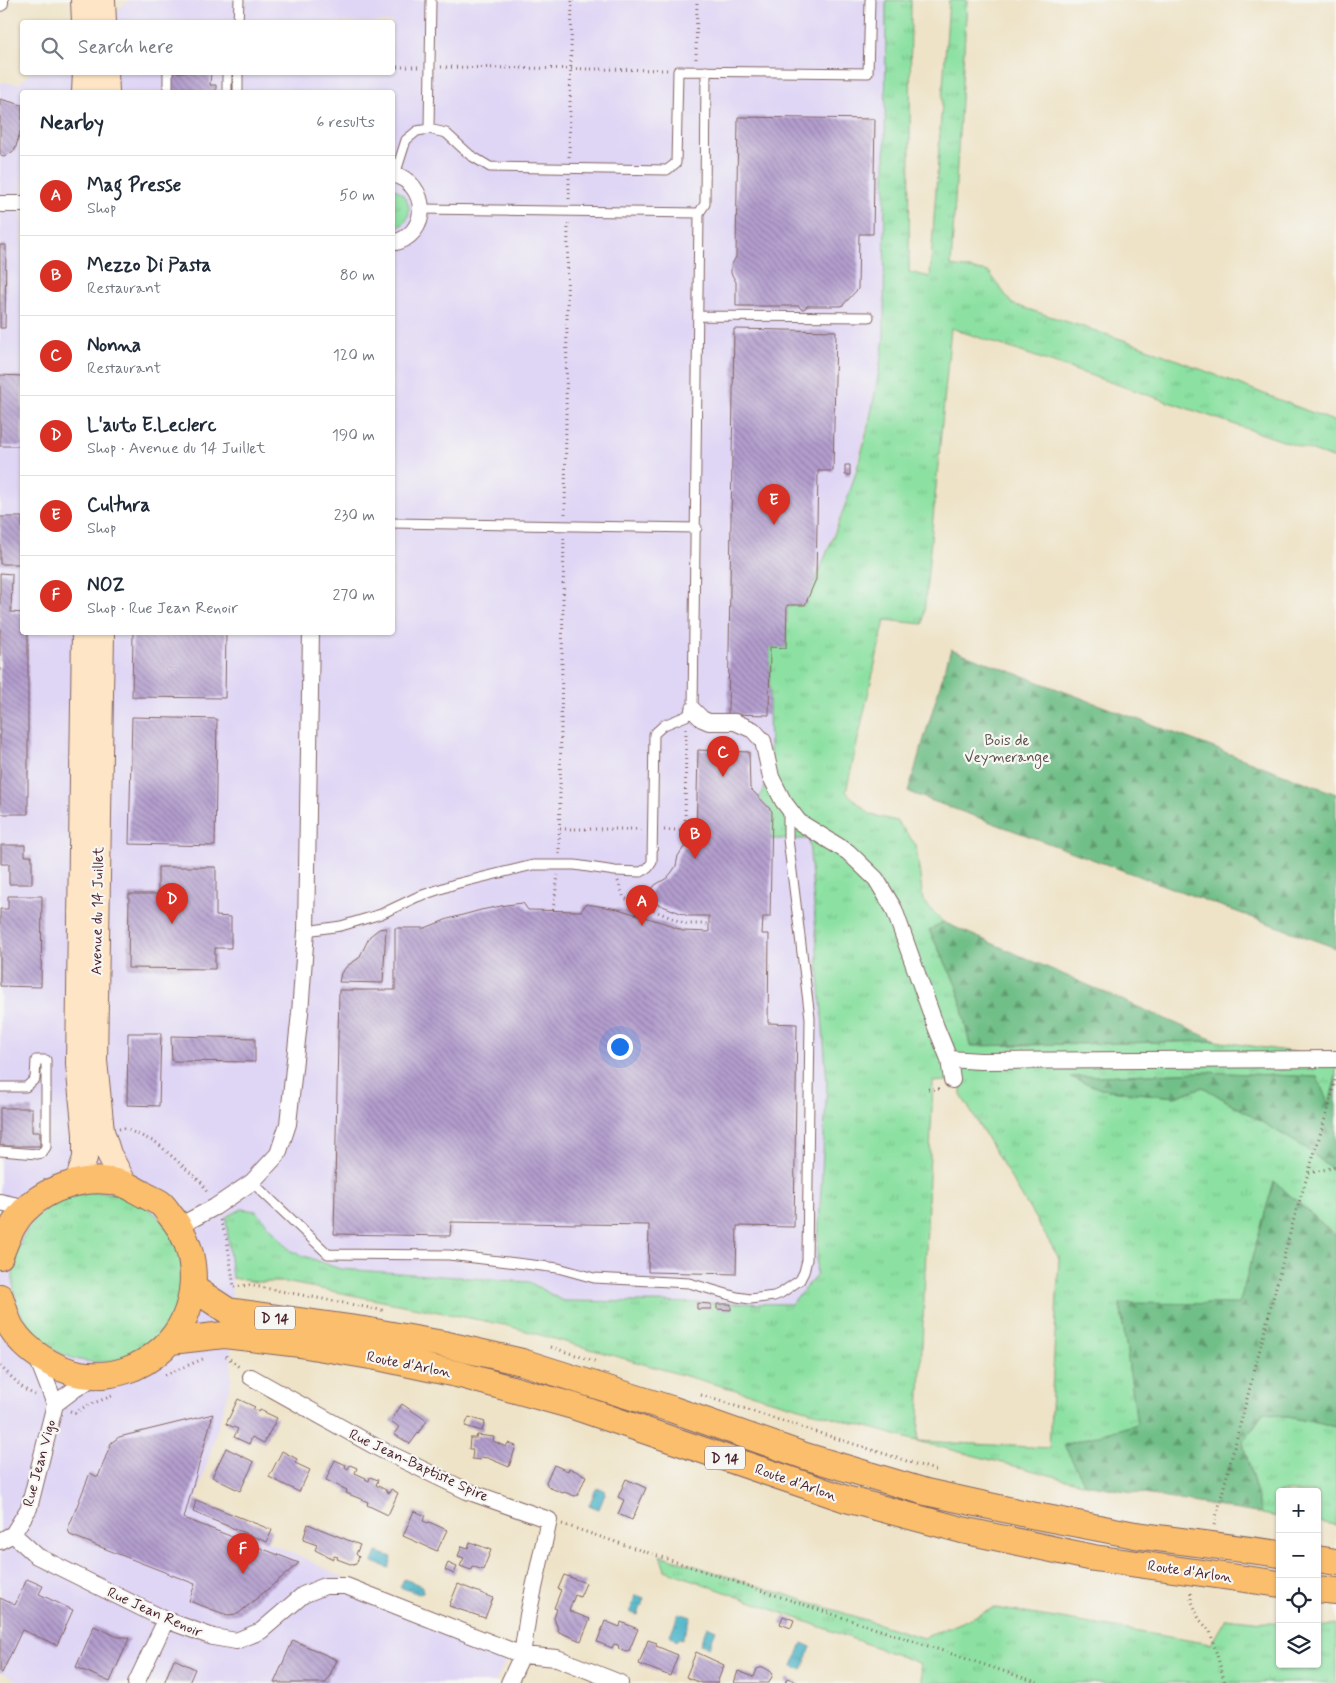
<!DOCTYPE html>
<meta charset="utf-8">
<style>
:root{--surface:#fff;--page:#f2f2f3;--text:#1f2937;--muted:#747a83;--line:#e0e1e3;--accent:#d93025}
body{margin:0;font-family:Mynerve,sans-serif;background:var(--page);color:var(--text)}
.controls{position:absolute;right:15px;bottom:15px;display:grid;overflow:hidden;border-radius:5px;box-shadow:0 1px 4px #0004}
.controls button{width:45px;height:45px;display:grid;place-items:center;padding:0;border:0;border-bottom:1px solid var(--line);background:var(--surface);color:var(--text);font:25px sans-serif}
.you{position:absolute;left:619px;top:1046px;width:18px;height:18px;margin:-12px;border:4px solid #fff;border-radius:50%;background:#1a73e8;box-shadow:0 0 0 8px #1a73e833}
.badge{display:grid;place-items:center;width:32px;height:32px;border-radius:50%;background:var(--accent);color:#fff;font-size:16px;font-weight:700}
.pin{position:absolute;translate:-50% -41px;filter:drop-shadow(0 1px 2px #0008)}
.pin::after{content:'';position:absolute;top:26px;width:18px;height:15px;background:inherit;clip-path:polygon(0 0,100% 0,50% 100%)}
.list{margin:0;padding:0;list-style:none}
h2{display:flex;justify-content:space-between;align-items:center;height:65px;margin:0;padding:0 20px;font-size:21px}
h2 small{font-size:16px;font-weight:400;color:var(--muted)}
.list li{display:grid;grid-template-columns:32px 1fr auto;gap:15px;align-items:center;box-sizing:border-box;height:80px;padding:0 20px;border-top:1px solid var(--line)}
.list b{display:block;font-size:19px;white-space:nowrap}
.list p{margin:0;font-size:16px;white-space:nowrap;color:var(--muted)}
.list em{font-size:16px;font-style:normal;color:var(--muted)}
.icon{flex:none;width:28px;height:28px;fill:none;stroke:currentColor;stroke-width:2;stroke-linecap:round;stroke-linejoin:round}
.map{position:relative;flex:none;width:1336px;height:1683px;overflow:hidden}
.search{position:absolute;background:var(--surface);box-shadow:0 1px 4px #0004;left:20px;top:20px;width:375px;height:55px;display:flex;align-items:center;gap:12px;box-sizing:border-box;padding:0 18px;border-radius:5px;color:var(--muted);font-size:19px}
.panel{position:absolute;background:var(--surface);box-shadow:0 1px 4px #0004;left:20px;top:90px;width:375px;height:545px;border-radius:5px}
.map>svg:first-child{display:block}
.built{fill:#dfd5f5;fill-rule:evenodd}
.grass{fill:url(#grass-tufts);stroke:#6b8066;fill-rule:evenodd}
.forest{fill:url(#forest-firs);stroke:#5e6f5a}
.water{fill:url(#water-ripples);stroke:#4a6a79}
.building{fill:url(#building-back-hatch)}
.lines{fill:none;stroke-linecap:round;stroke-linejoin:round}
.lane-casing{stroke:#836462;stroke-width:11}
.street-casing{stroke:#836462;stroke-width:18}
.secondary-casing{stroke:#836462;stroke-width:26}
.primary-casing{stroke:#836462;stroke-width:28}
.path{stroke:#836462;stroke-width:3;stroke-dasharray:1 4;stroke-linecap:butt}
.lane{stroke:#fff;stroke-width:9}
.street{stroke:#fff;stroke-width:16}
.secondary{stroke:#fde5c5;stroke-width:24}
.primary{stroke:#fabe6d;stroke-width:26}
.labels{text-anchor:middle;stroke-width:4.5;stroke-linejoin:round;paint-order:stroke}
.shield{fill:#f6f6f2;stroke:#7e6067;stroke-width:1}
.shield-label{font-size:14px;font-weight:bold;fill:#4a1f2b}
.park-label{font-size:15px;fill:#5a5049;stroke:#f6f6f2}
.street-label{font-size:15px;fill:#4a1f2b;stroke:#f6f6f2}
</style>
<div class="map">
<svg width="1336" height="1683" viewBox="0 0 1336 1683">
<defs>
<pattern id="grass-tufts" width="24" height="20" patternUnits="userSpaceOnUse" patternTransform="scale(1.25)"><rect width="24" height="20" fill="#8ce1a2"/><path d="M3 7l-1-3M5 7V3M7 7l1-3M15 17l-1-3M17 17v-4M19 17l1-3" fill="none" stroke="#7ac18c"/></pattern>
<pattern id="forest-firs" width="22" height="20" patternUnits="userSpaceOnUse" patternTransform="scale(1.25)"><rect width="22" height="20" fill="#71bf88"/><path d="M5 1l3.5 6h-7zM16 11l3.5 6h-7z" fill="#5f9b6f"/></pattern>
<pattern id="water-ripples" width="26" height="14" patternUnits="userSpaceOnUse" patternTransform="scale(1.25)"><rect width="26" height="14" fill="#49b4c7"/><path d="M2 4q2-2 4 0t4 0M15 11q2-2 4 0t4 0" fill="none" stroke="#3f92a2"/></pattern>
<pattern id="building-back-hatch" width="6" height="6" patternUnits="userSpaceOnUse" patternTransform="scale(1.25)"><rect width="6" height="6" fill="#b29dcd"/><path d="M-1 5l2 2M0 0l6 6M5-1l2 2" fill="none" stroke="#937fa7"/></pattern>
</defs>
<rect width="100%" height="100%" fill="#f6f6f2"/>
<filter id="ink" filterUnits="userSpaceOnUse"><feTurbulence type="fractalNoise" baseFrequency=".02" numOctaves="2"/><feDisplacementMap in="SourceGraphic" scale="10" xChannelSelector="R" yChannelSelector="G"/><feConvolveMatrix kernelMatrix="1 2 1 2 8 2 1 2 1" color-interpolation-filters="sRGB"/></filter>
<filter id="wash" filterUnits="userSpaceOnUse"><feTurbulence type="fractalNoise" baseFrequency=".0096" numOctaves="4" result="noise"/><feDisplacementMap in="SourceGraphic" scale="20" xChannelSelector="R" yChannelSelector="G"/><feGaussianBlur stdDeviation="1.12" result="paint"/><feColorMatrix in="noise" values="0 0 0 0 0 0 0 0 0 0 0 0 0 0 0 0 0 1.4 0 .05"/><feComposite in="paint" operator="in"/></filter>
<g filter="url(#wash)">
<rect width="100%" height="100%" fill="#eee3c7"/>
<path class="built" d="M 130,0 L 886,0 L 884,338 L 876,392 L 851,487 L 816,579 L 786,648 L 771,647 L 771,839 L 809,839 L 827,1083 L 816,1276 L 791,1304 L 563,1301 L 529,1282 L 340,1269 L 291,1251 L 256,1211 L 226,1217 L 232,1278 L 231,1382 L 193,1511 L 300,1556 L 506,1660 L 495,1683 L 23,1683 L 0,1672 L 0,82 L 18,84 L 33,72 L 392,72 L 392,22 L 100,22 ZM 22,92 L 392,92 L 392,632 L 22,632 Z"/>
<path class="grass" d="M 886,0 L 911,0 L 909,272 L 930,277 L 949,0 L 967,0 L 951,266 L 989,272 L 1012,304 L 1136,344 L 1336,422 L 1336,459 L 951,328 L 923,624 L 885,620 L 846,792 L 871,815 L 897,821 L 916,845 L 923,901 L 943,922 L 929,930 L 957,986 L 970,1046 L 1216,1041 L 1336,1058 L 1336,1076 L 1329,1106 L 1317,1077 L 1204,1072 L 1072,1077 L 1101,1089 L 1175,1097 L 1203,1087 L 1304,1147 L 1336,1172 L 1336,1236 L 1274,1182 L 1239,1305 L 1120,1304 L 1138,1424 L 1064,1445 L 1085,1484 L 917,1441 L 505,1325 L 285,1282 L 256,1282 L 232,1278 L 226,1217 L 242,1209 L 256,1211 L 291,1251 L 340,1269 L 529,1282 L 563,1301 L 791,1304 L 816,1276 L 827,1083 L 809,839 L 771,839 L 759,797 L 771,777 L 769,715 L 770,647 L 786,647 L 787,605 L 805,605 C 821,567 838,527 851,488 C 867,439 877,389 884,338 ZM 961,1080 L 961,1095 L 1059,1258 L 1049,1448 L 918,1441 L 933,1082 Z
M 393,188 C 413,196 416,223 393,229 Z
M13 1277a85 85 0 1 1 170 0a85 85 0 1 1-170 0Z
M 1264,1412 L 1336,1427 L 1336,1525 L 1317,1522 L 1317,1492 L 1280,1492 L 1280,1517 L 1262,1514 L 1243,1443 Z
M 660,1555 L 923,1638 L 995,1608 L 1211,1644 L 1226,1618 L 1280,1624 L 1280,1664 L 1317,1664 L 1317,1628 L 1336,1624 L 1336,1683 L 923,1683 L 919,1663 L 665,1570 Z"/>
<path class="forest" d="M 951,649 L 1336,794 L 1336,948 L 908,792 Z
M 943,922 L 1216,1041 L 970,1046 L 957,986 L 929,930 Z
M 1204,1072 L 1317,1077 L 1329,1105 L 1336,1076 L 1336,1172 L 1304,1147 L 1203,1087 L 1175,1097 L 1101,1089 L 1070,1077 Z
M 1274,1181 L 1336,1236 L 1336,1427 L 1263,1412 L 1243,1443 L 1262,1514 L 1085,1484 L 1064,1445 L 1137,1424 L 1120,1303 L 1239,1304 Z"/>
<path class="water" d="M 600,1488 L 604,1490 L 605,1494 L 599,1509 L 589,1505 L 596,1489 Z
M 377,1552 L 392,1557 L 389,1568 L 373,1562 Z
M 404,1579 L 422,1586 L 423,1592 L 419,1594 L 400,1587 Z
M 636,1595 L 644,1598 L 638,1615 L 630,1612 Z
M 679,1613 L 691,1617 L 682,1639 L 679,1638 L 676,1641 L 670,1635 Z
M 707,1626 L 716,1630 L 709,1647 L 700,1644 Z
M 802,1643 L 811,1647 L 802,1670 L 793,1666 Z"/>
<g id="blocks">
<path class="building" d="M 171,72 L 211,72 L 210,85 L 216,85 L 216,92 L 171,92 Z
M 0,99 L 22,105 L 22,125 L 15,150 L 4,157 L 0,155 Z
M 738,117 L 875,119 L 873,234 L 859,234 L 858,289 L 842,306 L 807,306 L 804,309 L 801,309 L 799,306 L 736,306 L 736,282 L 731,273 L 731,266 L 736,257 Z
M 0,245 L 6,245 L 5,328 L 0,328 Z
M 734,329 L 836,331 L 833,471 L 818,471 L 816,579 L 805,605 L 787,605 L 786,648 L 770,647 L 769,715 L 728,714 Z
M 0,375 L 22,376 L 22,446 L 0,446 Z
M 845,465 L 850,465 L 850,475 L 845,475 Z
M 0,517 L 22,517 L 22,564 L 0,564 Z
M 0,573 L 12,574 L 11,612 L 22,613 L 22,632 L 28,632 L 28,814 L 0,814 Z
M 133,632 L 226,632 L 225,698 L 132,697 Z
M 132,717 L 217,719 L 215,846 L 129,844 Z
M 698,750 L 749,752 L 750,788 L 772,811 L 770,917 L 763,917 L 762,934 L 769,934 L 768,1023 L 797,1024 L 794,1227 L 737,1226 L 736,1274 L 648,1272 L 649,1225 L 451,1222 L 450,1236 L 334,1234 L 339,990 L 395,990 L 395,928 L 425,928 L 448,919 L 481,910 L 506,905 L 523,903 L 528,910 L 581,911 L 586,904 L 618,909 L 664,923 L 683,931 L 709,932 L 709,916 L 688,916 L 645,899 L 655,885 L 667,878 L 672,872 L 676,866 L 678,856 L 684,847 L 696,842 Z
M 1,845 L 25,845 L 25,856 L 32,856 L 32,884 L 9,884 L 9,864 L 1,864 Z
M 158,867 L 216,867 L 216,916 L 231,917 L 231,948 L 215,948 L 215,969 L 128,968 L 129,894 L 158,894 Z
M 8,896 L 42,896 L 41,987 L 0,986 L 0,909 L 8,909 Z
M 386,928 L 383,983 L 339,982 L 341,973 L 347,966 L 359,958 L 370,936 L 379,929 Z
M 128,1033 L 161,1033 L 159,1106 L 127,1105 Z
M 171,1036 L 255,1038 L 255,1062 L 172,1061 Z
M 0,1108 L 32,1108 L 32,1132 L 40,1132 L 40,1146 L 0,1146 Z
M 697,1303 L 711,1304 L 711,1309 L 697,1309 Z
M 717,1304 L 731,1304 L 731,1310 L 717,1309 Z
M 238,1399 L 255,1407 L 253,1409 L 259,1412 L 260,1410 L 277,1418 L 264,1443 L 252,1437 L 249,1444 L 234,1437 L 238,1429 L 226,1424 Z
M 402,1404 L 427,1421 L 410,1444 L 394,1434 L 399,1427 L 391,1421 Z
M 213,1414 L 184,1518 L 299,1563 L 238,1614 L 227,1615 L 189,1601 L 195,1584 L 70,1535 L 68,1529 L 90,1473 L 98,1477 L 111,1443 L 119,1437 Z
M 469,1417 L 485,1422 L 482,1431 L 465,1426 Z
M 477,1435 L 494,1437 L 493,1441 L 506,1447 L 508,1443 L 516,1446 L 509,1467 L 488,1458 L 480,1457 L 480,1460 L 472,1459 L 473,1449 L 469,1449 L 470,1438 L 476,1438 Z
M 226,1448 L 254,1462 L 240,1491 L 212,1477 Z
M 282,1451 L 297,1459 L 295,1463 L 310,1470 L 299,1492 L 269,1477 Z
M 335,1460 L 346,1465 L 345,1467 L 348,1469 L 350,1465 L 357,1468 L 355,1473 L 366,1478 L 365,1479 L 369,1481 L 370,1477 L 378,1480 L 376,1485 L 386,1490 L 386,1491 L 389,1493 L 391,1489 L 398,1493 L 388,1515 L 367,1505 L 368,1502 L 346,1493 L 347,1490 L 326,1480 Z
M 554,1465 L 568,1471 L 569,1468 L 586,1476 L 578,1495 L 575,1496 L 564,1492 L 563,1493 L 548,1487 L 546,1482 Z
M 626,1479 L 646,1488 L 632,1520 L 618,1514 L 624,1500 L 618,1497 Z
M 196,1500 L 272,1530 L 267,1542 L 193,1512 Z
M 414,1511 L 426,1516 L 423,1521 L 428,1523 L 429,1522 L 447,1530 L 437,1551 L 403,1536 Z
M 308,1524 L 360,1545 L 356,1554 L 359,1557 L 356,1564 L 353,1565 L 337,1559 L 338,1557 L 334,1556 L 333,1559 L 315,1550 L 317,1545 L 303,1540 Z
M 470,1542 L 491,1550 L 483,1570 L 472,1566 L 471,1570 L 460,1566 L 464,1558 L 458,1556 L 462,1546 L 468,1548 Z
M 448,1563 L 457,1567 L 454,1574 L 445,1570 Z
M 564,1575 L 586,1583 L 580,1597 L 575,1595 L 569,1611 L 590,1619 L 581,1641 L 559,1632 L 554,1618 L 557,1609 L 554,1608 L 561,1590 L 558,1589 Z
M 27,1579 L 43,1586 L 39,1594 L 73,1610 L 57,1645 L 22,1630 L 2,1673 L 0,1672 L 0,1598 L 15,1605 Z
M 458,1584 L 493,1598 L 485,1618 L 449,1606 Z
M 783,1616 L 794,1620 L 791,1628 L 780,1624 Z
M 605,1621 L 620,1627 L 621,1622 L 638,1629 L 629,1651 L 626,1652 L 619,1649 L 618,1645 L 614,1644 L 612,1648 L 597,1642 Z
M 94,1626 L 118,1637 L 126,1637 L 129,1639 L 110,1682 L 76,1667 Z
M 293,1640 L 337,1660 L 326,1683 L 274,1683 Z
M 648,1640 L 657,1643 L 656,1646 L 678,1655 L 670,1676 L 639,1664 Z
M 696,1652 L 724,1665 L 717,1683 L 701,1683 L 686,1677 Z
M 174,1659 L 195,1669 L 189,1683 L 164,1683 Z
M 763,1667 L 770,1671 L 773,1674 L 769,1683 L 734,1683 L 738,1671 L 754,1677 L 757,1669 Z
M 787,1678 L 799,1683 L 785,1683 Z"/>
</g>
</g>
<g filter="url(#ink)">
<use href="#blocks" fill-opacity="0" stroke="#836462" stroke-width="1"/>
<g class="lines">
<g class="lane-casing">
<path id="lane" d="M 238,22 L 239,0
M 227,72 L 227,92
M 168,92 L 168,72
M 238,92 L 238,72
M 429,129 L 431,0
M 395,175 L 406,140 L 417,131 L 429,129 L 446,133 L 470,155 L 490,167 L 667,170 L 676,163 L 678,71 L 868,73 L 870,0
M 421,209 L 699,213
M 699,316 L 869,317
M 392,523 L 697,528
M 306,931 L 341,926 L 381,914 L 417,897 L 455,884 L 533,865 L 575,865 L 615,871 L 641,872 L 648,868 L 652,862 L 654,734 L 664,725 L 686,716 L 693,710 L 699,213 L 705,204 L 706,71
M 0,1087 L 26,1087 L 35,1079 L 36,1060 L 46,1060 L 46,1147 L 42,1153 L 37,1154 L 0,1151
M 252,1182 L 328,1254 L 449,1255 L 558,1268 L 594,1278 L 689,1283 L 737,1297 L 750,1299 L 774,1296 L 781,1293 L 800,1280 L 804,1272 L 807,1260 L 810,1018 L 788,839 L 788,810"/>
</g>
<g class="street-casing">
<path id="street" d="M 0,3 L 0,0
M 392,174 C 430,183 431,236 392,243
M 0,204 L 22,204
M 693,710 L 702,719 L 709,722 L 735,722 L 753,730 L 763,741 L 771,777 L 783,801 L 799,822 L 848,852 L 876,879 L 894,909 L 936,1027 L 949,1059 L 952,1080
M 949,1059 L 980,1061 L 1336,1059
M 0,1202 L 27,1208
M 179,1226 L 215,1207 L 252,1182 L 278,1154 L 288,1124 L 300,1013 L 306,931 L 311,632
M 251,1377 L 378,1448 L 467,1491 L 549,1520 L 528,1615 L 522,1655 L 509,1683
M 55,1404 L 75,1389 L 96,1376
M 13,1534 L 37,1556 L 166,1620 L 213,1637 L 236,1641 L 261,1631 L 303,1595 L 325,1586 L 346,1586 L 522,1655 L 557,1658 L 620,1683
M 0,1541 L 13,1534 L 29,1508 L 55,1404 L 36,1355
M 136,1683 L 166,1620"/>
</g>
<g class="secondary-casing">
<path id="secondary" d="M 83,0 L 84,22
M 103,0 L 104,22
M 106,72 L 107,92
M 84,92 L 85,72
M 102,632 L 95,1061 L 102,1131 L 109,1154 L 125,1184
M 77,1182 L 85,1158 L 85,1134 L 78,1064 L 84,632"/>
</g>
<g class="primary-casing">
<path id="primary" d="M 0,1256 C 6,1240 12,1223 25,1210 C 49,1186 90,1174 123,1184 C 130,1186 137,1191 143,1194 C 148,1197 155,1200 160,1203 C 164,1206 167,1211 170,1215 C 203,1253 200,1313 163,1348 C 141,1369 110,1379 80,1374 C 54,1369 26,1351 12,1329 C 6,1320 4,1307 0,1297
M 193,1288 L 228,1311 L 364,1330 L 443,1344 L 522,1362 L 671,1409 L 805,1456 L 926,1492 L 1031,1515 L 1135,1535 L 1280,1554
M 171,1341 L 224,1335 L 300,1344 L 382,1358 L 461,1375 L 573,1406 L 846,1499 L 962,1530 L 1094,1558 L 1280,1584
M 1317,1559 L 1336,1562
M 1317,1589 L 1336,1591"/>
</g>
<path class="path" d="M 696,59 L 697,0
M 392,67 L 419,67
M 441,67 L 667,70
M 569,157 L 572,0
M 569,199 L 569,178
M 565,514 L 568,223
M 560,829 L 643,829
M 664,830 L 696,830
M 685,830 L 686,729
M 559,854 L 564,536
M 618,881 L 624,898 L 686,924 L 709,924
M 553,910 L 558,875
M 636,914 L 639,905
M 928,1089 L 941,1089
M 119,1129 L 124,1128 L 157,1143 L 202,1183 L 208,1194
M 1309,1173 L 1336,1167
M 220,1220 L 227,1240 L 234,1287
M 234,1287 L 249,1285 L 386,1311
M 551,1347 L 597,1362
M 226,1356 L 240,1368
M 0,1366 L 24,1389 L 35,1395
M 165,1375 L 203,1359
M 701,1395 L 938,1471
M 70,1411 L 75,1413 L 86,1406 L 112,1396
M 562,1524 L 1039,1683
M 1214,1525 L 1293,1222 L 1329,1106 L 1336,1076
M 1191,1593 L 1191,1599 L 1199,1619 L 1210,1631 L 1225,1683"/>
<use href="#lane" class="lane"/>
<use href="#street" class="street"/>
<use href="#secondary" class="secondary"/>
<use href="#primary" class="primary"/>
</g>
</g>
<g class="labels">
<g class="shield">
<rect x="255" y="1306.5" width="40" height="23" rx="4"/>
<rect x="705" y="1446.5" width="40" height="23" rx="4"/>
</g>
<g class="shield-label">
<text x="275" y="1323">D 14</text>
<text x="725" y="1463">D 14</text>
</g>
<g class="park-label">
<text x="1007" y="745">Bois de<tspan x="1007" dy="17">Veymerange</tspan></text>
</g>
<g class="street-label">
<text transform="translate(97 911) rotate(-89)" y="5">Avenue du 14 Juillet</text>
<text transform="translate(409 1364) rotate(11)" y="5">Route d'Arlon</text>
<text transform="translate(39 1463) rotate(-75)" y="5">Rue Jean Vigo</text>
<text transform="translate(419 1465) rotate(25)" y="5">Rue Jean-Baptiste Spire</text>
<text transform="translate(796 1482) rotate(19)" y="5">Route d'Arlon</text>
<text transform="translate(1190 1571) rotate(8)" y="5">Route d'Arlon</text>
<text transform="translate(155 1612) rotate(24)" y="5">Rue Jean Renoir</text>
</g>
</g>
</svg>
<div class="controls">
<button>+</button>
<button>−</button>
<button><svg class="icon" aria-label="locate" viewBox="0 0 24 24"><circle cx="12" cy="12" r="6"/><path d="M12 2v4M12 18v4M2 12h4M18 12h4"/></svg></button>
<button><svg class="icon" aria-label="layers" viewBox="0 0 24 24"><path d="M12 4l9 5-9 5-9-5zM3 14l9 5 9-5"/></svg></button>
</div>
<div class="you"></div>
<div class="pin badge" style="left:642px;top:926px">A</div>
<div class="pin badge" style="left:695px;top:859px">B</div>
<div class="pin badge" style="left:723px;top:777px">C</div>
<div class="pin badge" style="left:172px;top:924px">D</div>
<div class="pin badge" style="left:774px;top:525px">E</div>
<div class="pin badge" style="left:243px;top:1574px">F</div>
<div class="search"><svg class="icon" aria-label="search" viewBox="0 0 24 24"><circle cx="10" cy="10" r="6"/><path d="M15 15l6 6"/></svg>Search here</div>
<section class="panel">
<h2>Nearby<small>6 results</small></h2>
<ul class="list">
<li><span class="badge">A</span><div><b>Mag Presse</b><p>Shop</p></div><em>50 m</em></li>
<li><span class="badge">B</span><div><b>Mezzo Di Pasta</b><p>Restaurant</p></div><em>80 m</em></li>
<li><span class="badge">C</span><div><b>Nonna</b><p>Restaurant</p></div><em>120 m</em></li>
<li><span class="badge">D</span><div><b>L'auto E.Leclerc</b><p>Shop · Avenue du 14 Juillet</p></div><em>190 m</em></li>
<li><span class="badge">E</span><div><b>Cultura</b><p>Shop</p></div><em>230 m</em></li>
<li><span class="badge">F</span><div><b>NOZ</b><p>Shop · Rue Jean Renoir</p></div><em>270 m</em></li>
</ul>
</section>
</div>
